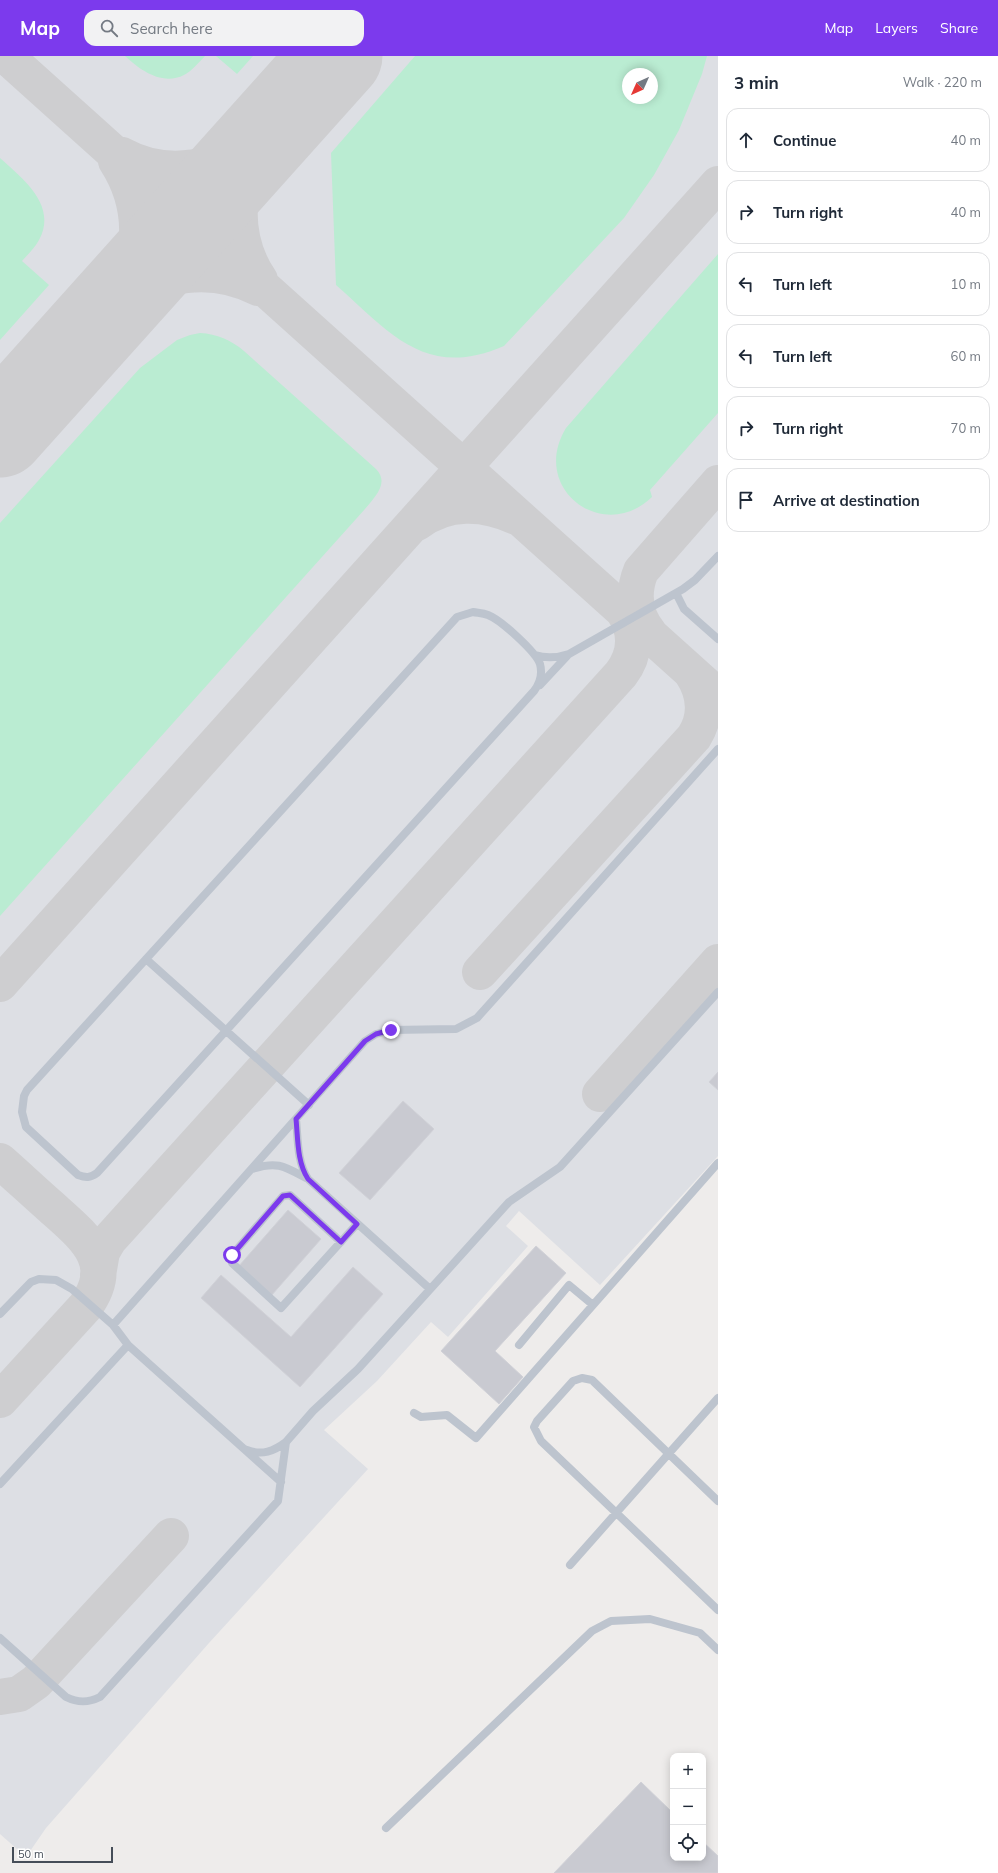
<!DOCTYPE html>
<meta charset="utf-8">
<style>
:root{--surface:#fff;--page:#f2f2f3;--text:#1f2937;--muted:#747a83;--line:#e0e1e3;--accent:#7c3aed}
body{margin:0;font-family:Mulish,sans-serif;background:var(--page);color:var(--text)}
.controls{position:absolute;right:12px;bottom:12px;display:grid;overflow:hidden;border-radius:8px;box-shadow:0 2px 10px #0003}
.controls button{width:36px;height:36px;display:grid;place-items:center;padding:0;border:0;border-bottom:1px solid var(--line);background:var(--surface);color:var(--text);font:20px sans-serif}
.compass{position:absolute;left:622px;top:12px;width:36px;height:36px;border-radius:50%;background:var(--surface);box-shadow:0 2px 10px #0003;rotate:225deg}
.scale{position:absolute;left:12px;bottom:10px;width:101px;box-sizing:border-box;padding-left:4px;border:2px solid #454d58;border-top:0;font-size:11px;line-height:14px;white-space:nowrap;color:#454d58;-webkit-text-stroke:3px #fff;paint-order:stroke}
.stop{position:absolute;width:12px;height:12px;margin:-9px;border:3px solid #7c3aed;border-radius:50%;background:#fff}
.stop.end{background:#7c3aed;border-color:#fff;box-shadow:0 1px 4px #0008}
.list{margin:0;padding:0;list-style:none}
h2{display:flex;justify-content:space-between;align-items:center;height:52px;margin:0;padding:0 16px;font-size:17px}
h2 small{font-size:13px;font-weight:400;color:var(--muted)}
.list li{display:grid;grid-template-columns:26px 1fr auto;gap:12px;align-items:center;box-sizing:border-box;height:64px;margin:0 8px 8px;padding:0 8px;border:1px solid var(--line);border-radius:12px}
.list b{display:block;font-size:15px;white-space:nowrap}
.list em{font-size:13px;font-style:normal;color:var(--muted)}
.icon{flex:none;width:22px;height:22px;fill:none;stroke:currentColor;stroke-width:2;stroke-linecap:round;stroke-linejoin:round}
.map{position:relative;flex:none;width:718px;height:1817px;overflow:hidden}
header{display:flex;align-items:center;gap:24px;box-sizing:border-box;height:56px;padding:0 20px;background:var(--accent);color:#fff}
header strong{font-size:19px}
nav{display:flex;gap:22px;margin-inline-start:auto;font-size:14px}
.search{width:280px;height:36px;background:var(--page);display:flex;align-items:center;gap:10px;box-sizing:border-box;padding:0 14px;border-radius:12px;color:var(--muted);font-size:15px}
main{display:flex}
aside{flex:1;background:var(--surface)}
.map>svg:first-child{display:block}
.airport{fill:#dddfe4;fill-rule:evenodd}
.green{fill:#baecd2;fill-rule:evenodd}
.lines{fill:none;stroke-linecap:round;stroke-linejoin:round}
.taxiway{stroke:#ceced0;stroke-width:36}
.runway{stroke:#ceced0;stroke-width:91}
.building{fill:#c9cad1;stroke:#d0d1d7}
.lane{stroke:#bdc4ce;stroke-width:8}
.route{stroke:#7c3aed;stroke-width:5}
</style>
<header>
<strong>Map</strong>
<div class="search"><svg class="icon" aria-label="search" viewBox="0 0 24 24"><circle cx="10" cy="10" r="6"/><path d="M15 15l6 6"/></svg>Search here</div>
<nav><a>Map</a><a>Layers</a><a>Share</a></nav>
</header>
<main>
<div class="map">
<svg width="718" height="1817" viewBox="0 0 718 1817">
<rect width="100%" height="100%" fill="#eeeceb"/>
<path class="airport" d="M 0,0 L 718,0 L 718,1100 L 600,1229 L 519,1155 L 506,1170 L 528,1190 L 448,1281 L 431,1266 L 377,1325 L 324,1374 L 368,1413 L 209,1587 L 46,1772 L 26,1801 L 0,1778 ZM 628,18 L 652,18 L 652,42 L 628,42 Z"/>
<path class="green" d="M 125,0 L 205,0 C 199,6 192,15 184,19 C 162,30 140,14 125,0 Z
M 216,0 L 253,0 L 237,18 Z
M 415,0 L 707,0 L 702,18 L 679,74 L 654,119 L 624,162 L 504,290 C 426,324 390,277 336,229 L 331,97 ZM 628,18 L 652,18 L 652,42 L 628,42 Z
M 0,102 C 22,122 58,149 39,184 C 35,192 28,198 22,205 L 49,229 L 0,284 Z
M 718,198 L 718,357 L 650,434 L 652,441 C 604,488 529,433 566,372 Z
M 200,277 C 217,278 231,284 244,295 L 376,413 C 390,427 374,442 365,453 L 0,860 L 0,467 L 140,312 L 177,284 L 190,279 Z"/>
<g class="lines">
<path class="taxiway" d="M 6,0 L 718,640
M 122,99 C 167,124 220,112 262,84
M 116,105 C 145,150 143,200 117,246
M 260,224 C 232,183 233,124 262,84
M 117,246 C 160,217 211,208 258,232
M 417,467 C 447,444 484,446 516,461
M 650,578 C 635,560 632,537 641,515 L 718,427
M 480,916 L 694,681 C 708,659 705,637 691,616
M 0,928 L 718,128
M 600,1038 L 718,906
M 0,1105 C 17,1120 33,1135 50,1150 C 82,1179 119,1205 85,1251 L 0,1344
M 98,1219 L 102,1196 L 109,1184 L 621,618 C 636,598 637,575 623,555
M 0,1641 L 19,1638 L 36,1626 L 171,1480"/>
<path class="runway" d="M 0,376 L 337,0"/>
</g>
<path class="building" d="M 718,1016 L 718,1034 L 709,1026 Z
M 403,1045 L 434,1073 L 370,1144 L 339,1117 Z
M 288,1154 L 321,1183 L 271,1240 L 238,1211 Z
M 536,1190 L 566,1217 L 495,1295 L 523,1321 L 499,1348 L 441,1295 Z
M 353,1211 L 383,1238 L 300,1331 L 201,1242 L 221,1219 L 291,1281 Z
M 641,1726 L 673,1757 L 673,1802 L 703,1802 L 703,1786 L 718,1800 L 718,1817 L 554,1817 Z"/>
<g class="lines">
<path class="lane" d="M 676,537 L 684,553 L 718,583
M 473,556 C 478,557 483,557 488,559 C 501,564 536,596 540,608 C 543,619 540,627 534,635 L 97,1117 C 90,1122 86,1122 78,1119 L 26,1071 L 22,1056 L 24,1040 L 27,1034 L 457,561 Z
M 535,599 C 547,603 557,602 569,598 L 683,533 L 695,524 L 718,500
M 540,629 L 567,600
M 146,903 L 309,1049
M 296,1063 C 298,1083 297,1106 308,1123 L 430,1233
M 252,1113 C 277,1105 284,1110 306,1122
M 341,1186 L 290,1139 L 283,1140 L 232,1199 L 232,1207 L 281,1252 L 357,1168
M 0,1258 L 31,1226 L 39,1223 L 56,1224 L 72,1233 L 113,1269 L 128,1289 L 281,1426
M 113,1269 L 365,985 L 376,978 L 391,974 L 456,973 L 477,962 L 718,693
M 519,1289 L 569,1229 L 593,1249
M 414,1357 L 421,1361 L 447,1359 L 476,1382 L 718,1107
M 247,1394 C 262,1400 274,1395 286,1386
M 0,1428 L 128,1289
M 718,1445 L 592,1324 L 582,1322 L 573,1325 L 537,1365 L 534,1371 L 541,1385 L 718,1554
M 570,1509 L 718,1342
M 0,1582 L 66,1641 C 78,1647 88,1647 100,1641 L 278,1445 L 286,1386 L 313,1355 L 358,1313 L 509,1146 L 560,1111 L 718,936
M 386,1772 L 592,1575 L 611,1565 L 650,1563 L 700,1577 L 718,1594"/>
</g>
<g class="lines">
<path class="route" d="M 232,1199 L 283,1140 L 290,1139 L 341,1186 L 357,1168 L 308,1123 C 297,1106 298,1083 296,1063 L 365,985 L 376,978 L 391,974"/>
</g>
</svg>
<div class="controls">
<button>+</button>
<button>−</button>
<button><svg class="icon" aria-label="locate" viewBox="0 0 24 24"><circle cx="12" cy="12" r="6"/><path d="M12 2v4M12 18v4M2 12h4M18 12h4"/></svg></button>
</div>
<svg class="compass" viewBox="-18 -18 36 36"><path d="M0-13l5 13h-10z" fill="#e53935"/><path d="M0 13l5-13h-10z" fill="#747a83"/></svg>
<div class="scale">50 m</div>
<div class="stop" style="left:232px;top:1199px"></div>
<div class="stop end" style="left:391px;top:974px"></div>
</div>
<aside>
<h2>3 min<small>Walk · 220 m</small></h2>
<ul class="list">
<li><svg class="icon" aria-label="ahead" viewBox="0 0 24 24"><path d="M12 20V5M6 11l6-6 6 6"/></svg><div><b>Continue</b></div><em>40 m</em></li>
<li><svg class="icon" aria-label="right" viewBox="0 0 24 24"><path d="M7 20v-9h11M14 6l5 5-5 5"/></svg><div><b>Turn right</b></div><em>40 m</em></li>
<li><svg class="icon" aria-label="left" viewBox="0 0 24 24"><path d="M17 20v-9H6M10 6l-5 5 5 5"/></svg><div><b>Turn left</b></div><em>10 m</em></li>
<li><svg class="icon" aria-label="left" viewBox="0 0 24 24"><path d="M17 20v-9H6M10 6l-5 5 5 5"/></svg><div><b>Turn left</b></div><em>60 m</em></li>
<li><svg class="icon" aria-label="right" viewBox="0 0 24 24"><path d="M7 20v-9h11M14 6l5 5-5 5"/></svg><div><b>Turn right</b></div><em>70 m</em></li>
<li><svg class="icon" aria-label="arrive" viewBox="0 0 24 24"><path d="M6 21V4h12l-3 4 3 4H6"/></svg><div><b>Arrive at destination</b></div></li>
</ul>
</aside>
</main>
